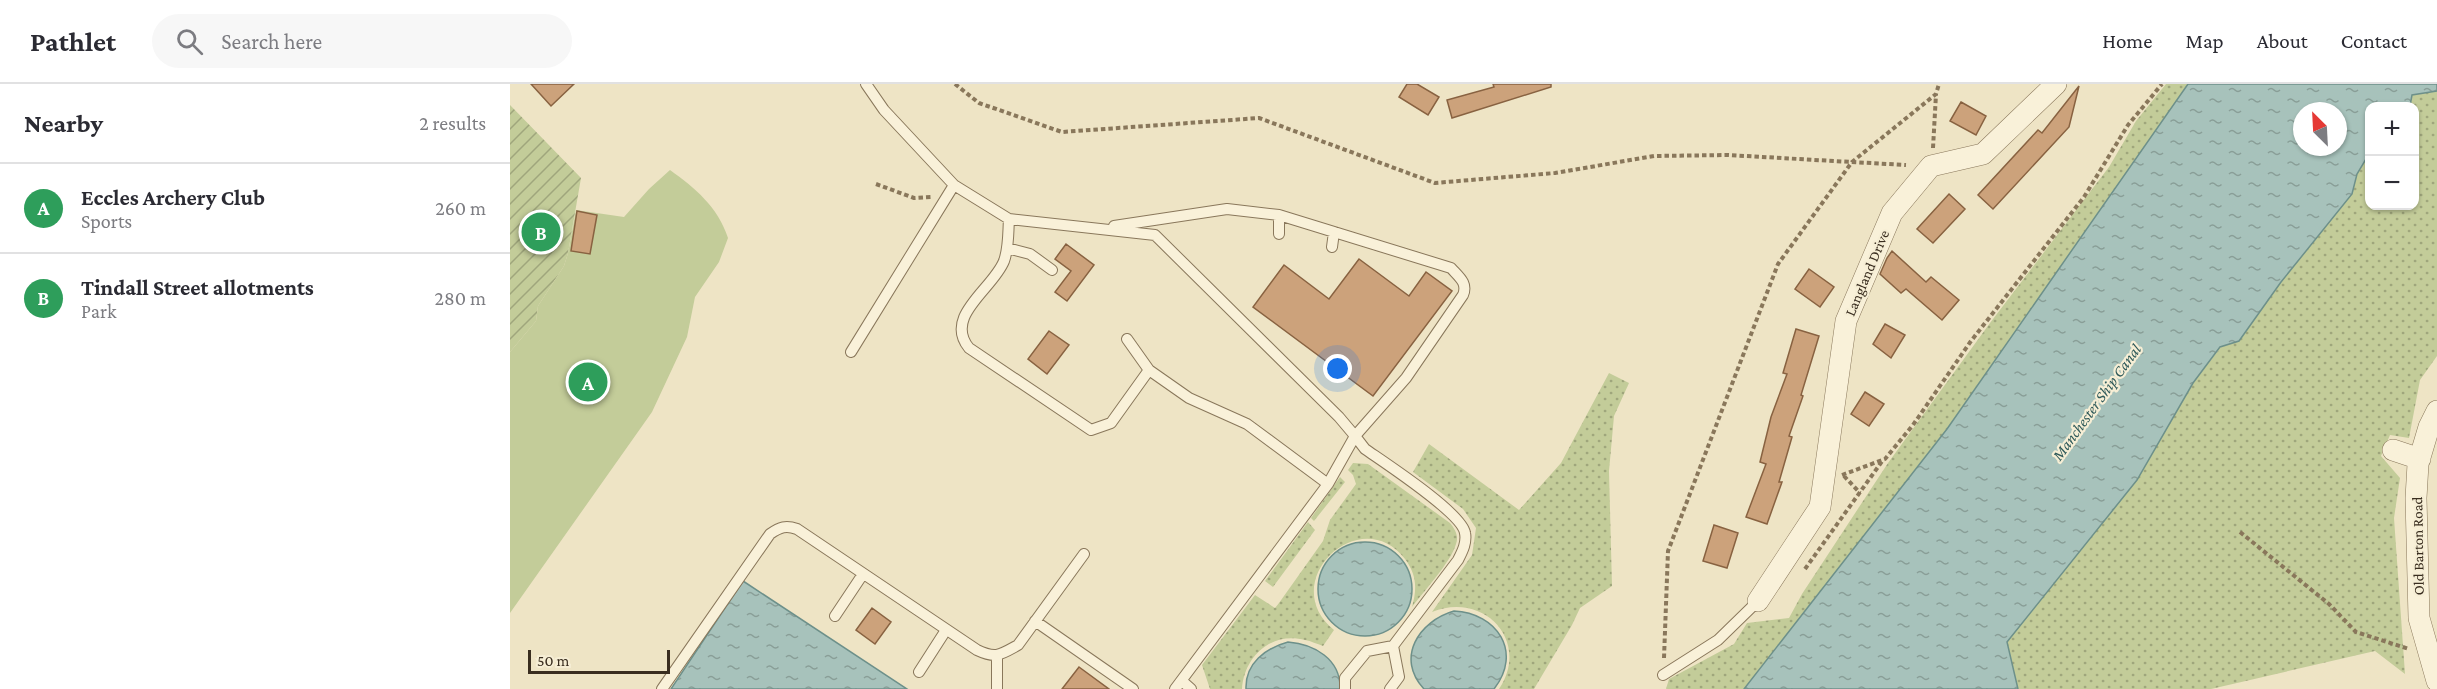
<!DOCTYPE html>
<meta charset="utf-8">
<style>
:root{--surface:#fff;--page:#f7f7f7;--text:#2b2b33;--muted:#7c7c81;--line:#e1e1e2;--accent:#98312b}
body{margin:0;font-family:"Crimson Pro",serif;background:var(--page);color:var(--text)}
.controls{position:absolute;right:18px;top:18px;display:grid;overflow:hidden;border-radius:12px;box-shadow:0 2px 4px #0004}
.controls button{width:54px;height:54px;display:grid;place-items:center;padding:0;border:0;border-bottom:2px solid var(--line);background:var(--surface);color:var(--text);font:30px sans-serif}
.compass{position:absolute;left:1783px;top:18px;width:54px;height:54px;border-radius:50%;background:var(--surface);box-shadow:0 2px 4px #0004;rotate:336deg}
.scale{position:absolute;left:18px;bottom:15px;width:142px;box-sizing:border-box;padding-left:6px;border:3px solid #392d1f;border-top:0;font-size:16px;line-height:21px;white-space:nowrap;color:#392d1f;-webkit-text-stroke:4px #f6eed5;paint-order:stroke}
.you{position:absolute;left:828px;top:285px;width:21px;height:21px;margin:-15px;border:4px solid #fff;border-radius:50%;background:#1a73e8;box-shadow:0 0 0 9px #1a73e833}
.badge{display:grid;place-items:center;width:39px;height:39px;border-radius:50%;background:var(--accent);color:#fff;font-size:20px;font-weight:700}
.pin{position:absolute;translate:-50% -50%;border:3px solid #fff;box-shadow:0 2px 6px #0006}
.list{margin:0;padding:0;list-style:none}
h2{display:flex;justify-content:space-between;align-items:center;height:78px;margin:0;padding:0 24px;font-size:26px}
h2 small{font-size:20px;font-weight:400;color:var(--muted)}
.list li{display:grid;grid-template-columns:39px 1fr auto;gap:18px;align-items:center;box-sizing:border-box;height:90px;padding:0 24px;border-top:2px solid var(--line)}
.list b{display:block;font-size:22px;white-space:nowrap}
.list p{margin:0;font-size:20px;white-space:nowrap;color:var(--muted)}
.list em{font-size:20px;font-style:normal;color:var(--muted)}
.icon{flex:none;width:33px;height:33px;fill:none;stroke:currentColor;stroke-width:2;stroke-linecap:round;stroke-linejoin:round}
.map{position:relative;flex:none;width:1927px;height:605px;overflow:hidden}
header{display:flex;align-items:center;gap:36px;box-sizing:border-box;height:84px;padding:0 30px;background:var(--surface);border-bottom:2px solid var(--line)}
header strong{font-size:28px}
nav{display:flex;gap:33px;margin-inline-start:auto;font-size:21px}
.search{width:420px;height:54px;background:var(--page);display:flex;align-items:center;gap:15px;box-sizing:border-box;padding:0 21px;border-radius:33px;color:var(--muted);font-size:22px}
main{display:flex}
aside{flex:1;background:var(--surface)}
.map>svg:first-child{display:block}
.grass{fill:url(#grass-dots)}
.garden{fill:url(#garden-furrows)}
.pitch{fill:#c3cc99}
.water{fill:url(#water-ripples);stroke:#6d908a;stroke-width:1.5;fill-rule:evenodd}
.building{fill:#cca27b;stroke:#886241;stroke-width:1.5}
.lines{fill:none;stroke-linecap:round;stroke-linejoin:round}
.service-casing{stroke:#89775b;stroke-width:12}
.minor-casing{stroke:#89775b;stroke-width:22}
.path{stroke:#89775b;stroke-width:4;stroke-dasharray:4.5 3;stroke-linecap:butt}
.service{stroke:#f9f1d9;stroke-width:10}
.minor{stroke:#f9f1d9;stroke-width:21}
.labels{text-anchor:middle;stroke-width:4.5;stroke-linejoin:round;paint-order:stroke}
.street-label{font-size:15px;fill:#392d1f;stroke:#f6eed5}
.water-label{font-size:16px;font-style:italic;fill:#2e5959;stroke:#f6eed5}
</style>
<header>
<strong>Pathlet</strong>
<div class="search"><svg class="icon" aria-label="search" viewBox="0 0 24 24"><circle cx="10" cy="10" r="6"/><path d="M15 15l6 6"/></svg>Search here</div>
<nav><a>Home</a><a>Map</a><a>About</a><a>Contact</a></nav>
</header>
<main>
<aside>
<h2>Nearby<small>2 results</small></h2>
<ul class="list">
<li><span class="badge" style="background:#2e9e5b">A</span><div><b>Eccles Archery Club</b><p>Sports</p></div><em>260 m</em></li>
<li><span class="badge" style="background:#2e9e5b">B</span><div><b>Tindall Street allotments</b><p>Park</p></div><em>280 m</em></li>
</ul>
</aside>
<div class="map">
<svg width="1927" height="605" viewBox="0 0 1927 605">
<defs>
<pattern id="grass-dots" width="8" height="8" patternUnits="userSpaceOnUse" patternTransform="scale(1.5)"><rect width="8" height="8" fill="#c3cc99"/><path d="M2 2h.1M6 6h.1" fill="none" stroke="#9fa67c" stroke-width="1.8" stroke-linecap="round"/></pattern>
<pattern id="garden-furrows" width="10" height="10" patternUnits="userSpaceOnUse" patternTransform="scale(1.5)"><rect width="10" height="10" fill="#c3cc99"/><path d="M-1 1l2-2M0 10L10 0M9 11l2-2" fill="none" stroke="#9fa67c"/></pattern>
<pattern id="water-ripples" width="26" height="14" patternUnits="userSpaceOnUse" patternTransform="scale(1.5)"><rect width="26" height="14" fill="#a7c2bb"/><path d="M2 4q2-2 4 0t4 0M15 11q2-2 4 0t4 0" fill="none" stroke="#899e97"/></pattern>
</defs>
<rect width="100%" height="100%" fill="#eee4c5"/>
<path class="grass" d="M 1656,0 L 1678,0 L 1437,345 L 1234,605 L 1156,605 L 1159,595 L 1224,560 L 1237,539 L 1279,534 L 1292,510 L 1378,379 L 1480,239 L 1599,83 L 1626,37 Z
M 1927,7 L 1927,272 L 1910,296 L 1899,354 L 1880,351 L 1871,372 L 1890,394 L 1884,434 L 1895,590 L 1865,567 L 1701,605 L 1508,605 L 1497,558 L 1627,396 L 1683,299 L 1711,263 L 1729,257 L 1771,198 L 1841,110 L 1847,90 L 1859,70 L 1860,122 L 1904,122 L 1904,22 L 1900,22 L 1902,11 Z
M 1099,289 L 1119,299 L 1104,332 L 1099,387 L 1102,502 L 1070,524 L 1062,541 L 1024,605 L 989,605 C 1021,557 974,507 922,528 L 962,471 L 966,444 L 953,425 L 903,388 L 919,360 L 1009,426 L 1051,379 Z
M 843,379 L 858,380 L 940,439 C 945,445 949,452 946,460 C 941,478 914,507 902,523 C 907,505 907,491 895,475 C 850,417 765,498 824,546 L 813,562 C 807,560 801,557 795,556 C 761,547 734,573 732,605 L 700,605 L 692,581 L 745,511 L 765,524 L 769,519 L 813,457 L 820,436 L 846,400 L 843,391 L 838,386 Z
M 830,393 L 835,398 L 804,437 L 801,434 Z
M 798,438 L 805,446 L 763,503 L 755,497 Z"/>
<path class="garden" d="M 0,21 L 71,94 L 58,169 L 54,182 L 28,222 L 26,237 L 0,268 Z"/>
<path class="pitch" d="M 160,86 C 185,104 208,123 218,154 L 209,178 L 185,213 L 177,253 L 142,328 L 0,529 L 0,268 L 26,237 L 28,222 L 54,182 L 58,169 L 66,126 L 114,133 L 139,105 Z"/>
<path class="water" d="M 1678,0 L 1927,0 L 1927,7 L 1902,11 L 1900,22 L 1860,22 L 1859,70 L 1847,90 L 1842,110 L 1771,198 L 1729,257 L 1710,263 L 1683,299 L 1627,396 L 1497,558 L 1508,605 L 1234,605 L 1437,345 ZM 1792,27 L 1828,27 L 1828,63 L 1792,63 Z
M808 505a47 47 0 1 1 94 0a47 47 0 1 1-94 0Z
M 233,497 L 397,605 L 161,605 Z
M 944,527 C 987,529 1013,568 984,605 L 914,605 C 885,574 909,537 944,527 Z
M 778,558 C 804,560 831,575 830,605 L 736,605 C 735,579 756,564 778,558 Z"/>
<path class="building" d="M 21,0 L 64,0 L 41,22 Z
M 897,0 L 907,0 L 929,13 L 918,31 L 889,13 Z
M 983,0 L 1041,0 L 1041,3 L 942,34 L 937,16 L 984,3 Z
M 1569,2 L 1559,43 L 1483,125 L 1468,111 L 1528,46 L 1532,49 Z
M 1451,18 L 1476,32 L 1466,51 L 1440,37 Z
M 1439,110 L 1455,125 L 1423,159 L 1407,145 Z
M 67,127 L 87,131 L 80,170 L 61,167 Z
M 556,160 L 584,181 L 557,217 L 545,208 L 561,187 L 545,175 Z
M 1382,167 L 1416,198 L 1421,193 L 1449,216 L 1432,236 L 1396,205 L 1391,209 L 1370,190 L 1377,174 Z
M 849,175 L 899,212 L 916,188 L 942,207 L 863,312 L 743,223 L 774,181 L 819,215 Z
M 1299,185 L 1324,203 L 1310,223 L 1285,205 Z
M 1375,240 L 1395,251 L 1381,274 L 1363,260 Z
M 1286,245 L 1309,252 L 1291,311 L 1293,312 L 1279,352 L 1282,353 L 1269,398 L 1272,398 L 1257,440 L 1236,433 L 1256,380 L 1250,378 L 1261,333 L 1277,290 L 1273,289 Z
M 539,247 L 559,261 L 537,290 L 518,275 Z
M 1355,308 L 1374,320 L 1359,342 L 1341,330 Z
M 1204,441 L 1228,449 L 1217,484 L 1193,477 Z
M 362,524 L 381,538 L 365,560 L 346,546 Z
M 569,583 L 599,605 L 552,605 Z"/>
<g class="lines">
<g class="service-casing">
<path id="service" d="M 356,0 L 374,26 L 444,101 L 499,135 L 645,151 L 829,333 L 845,352 L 818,400 L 665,605
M 769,131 L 769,150
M 499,135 C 498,149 499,163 494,177 C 483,205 433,232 459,264 L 581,346 L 601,339 L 639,286
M 604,142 L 717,125 L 769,131 L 941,184 C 949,193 958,199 953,211 L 896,294 L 845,352 L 855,365 C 875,379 952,429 955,449 C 957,459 952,468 948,476 L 883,562 L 857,567 L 835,594 L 835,605
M 822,163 L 824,148
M 497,164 L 520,170 L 542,186
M 617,255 L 639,286 L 679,314 L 737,340 L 818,400
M 341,268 L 444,101
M 325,532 L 353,490
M 525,537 L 623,605
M 409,588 L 436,546
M 1153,591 L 1208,556 L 1248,517
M 672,597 L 681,605
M 152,605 L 260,450 C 270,443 276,441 287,445 L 467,566 C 486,575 490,571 508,561 L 574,470
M 487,605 L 487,571
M 880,605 L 889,593 L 883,562"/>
</g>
<g class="minor-casing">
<path id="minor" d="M 1927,327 L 1919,343 L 1908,380 L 1906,414 L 1909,534 L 1927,597
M 1883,366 L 1910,375
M 1248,517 L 1310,423 L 1336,237 L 1382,129 L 1421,82 L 1473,70 L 1546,0"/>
</g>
<path class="path" d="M 445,0 L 469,19 L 552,48 L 749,34 L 925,99 L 1045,89 L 1144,72 L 1217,71 L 1396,81
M 1423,64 L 1426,10
M 366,100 L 404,114 L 421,113
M 1332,391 L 1375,375 L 1403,341 L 1461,257 L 1574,113 L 1618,41 L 1652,0
M 1334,392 L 1350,409
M 1730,448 L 1819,520 L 1846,548 L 1899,565
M 1295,485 L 1373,376
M 1154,574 L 1158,467 L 1268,180 L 1342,78 L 1426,10 L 1429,0"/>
<use href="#service" class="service"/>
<use href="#minor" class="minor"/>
</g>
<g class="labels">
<g class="street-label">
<text transform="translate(1357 189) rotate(-67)" y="5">Langland Drive</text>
<text transform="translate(1908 462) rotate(-91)" y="5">Old Barton Road</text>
</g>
<g class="water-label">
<text transform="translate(1586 318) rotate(-54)" y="6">Manchester Ship Canal</text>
</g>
</g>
</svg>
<div class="controls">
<button>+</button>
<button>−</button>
</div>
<svg class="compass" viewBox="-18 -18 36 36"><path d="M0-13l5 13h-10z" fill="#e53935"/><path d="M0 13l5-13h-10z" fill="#7c7c81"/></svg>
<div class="scale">50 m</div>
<div class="you"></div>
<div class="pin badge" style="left:78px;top:298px;background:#2e9e5b">A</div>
<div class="pin badge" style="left:31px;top:148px;background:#2e9e5b">B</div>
</div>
</main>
